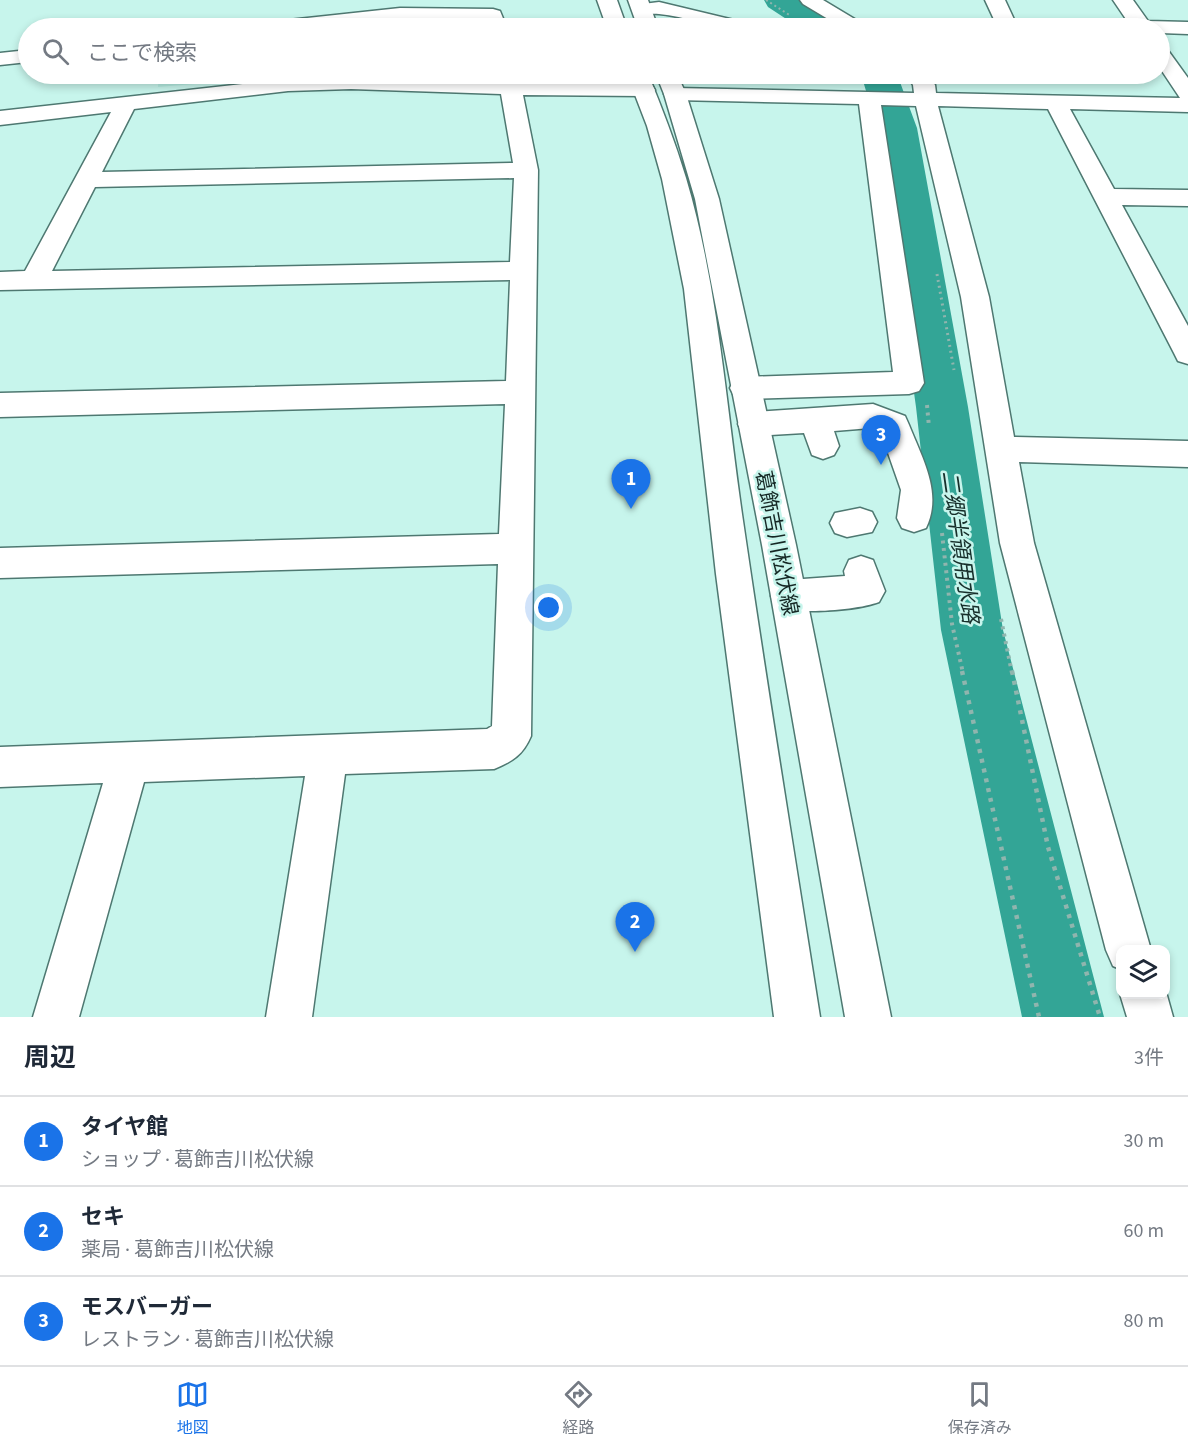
<!DOCTYPE html>
<html lang="ja">
<meta charset="utf-8">
<style>
:root{--surface:#fff;--page:#f6f6f7;--text:#1f2937;--muted:#747a83;--line:#e0e1e3;--accent:#1a73e8}
body{margin:0;font-family:"Source Sans 3","Noto Sans JP",sans-serif;background:var(--page);color:var(--text)}
.controls{position:absolute;right:18px;bottom:18px;display:grid;overflow:hidden;border-radius:12px;box-shadow:0 3px 9px #0003}
.controls button{width:54px;height:54px;display:grid;place-items:center;padding:0;border:0;border-bottom:2px solid var(--line);background:var(--surface);color:var(--text);font:30px sans-serif}
.you{position:absolute;left:549px;top:608px;width:21px;height:21px;margin:-15px;border:4px solid #fff;border-radius:50%;background:#1a73e8;box-shadow:0 0 0 9px #1a73e833}
.badge{display:grid;place-items:center;width:39px;height:39px;border-radius:50%;background:var(--accent);color:#fff;font-size:20px;font-weight:700}
.pin{position:absolute;translate:-50% -50px;filter:drop-shadow(0 2px 3px #0008)}
.pin::after{content:'';position:absolute;top:32px;width:21px;height:18px;background:inherit;clip-path:polygon(0 0,100% 0,50% 100%)}
.list{margin:0;padding:0;list-style:none}
h2{display:flex;justify-content:space-between;align-items:center;height:78px;margin:0;padding:0 24px;font-size:26px}
h2 small{font-size:20px;font-weight:400;color:var(--muted)}
.list li{display:grid;grid-template-columns:39px 1fr auto;gap:18px;align-items:center;box-sizing:border-box;height:90px;padding:0 24px;border-top:2px solid var(--line)}
.list b{display:block;font-size:22px;white-space:nowrap}
.list p{margin:0;font-size:20px;white-space:nowrap;color:var(--muted)}
.list em{font-size:20px;font-style:normal;color:var(--muted)}
.icon{flex:none;width:33px;height:33px;fill:none;stroke:currentColor;stroke-width:2;stroke-linecap:round;stroke-linejoin:round}
.map{position:relative;flex:none;width:1188px;height:1017px;overflow:hidden}
.search{position:absolute;background:var(--surface);box-shadow:0 3px 9px #0003;left:18px;right:18px;top:18px;height:66px;display:flex;align-items:center;gap:15px;box-sizing:border-box;padding:0 21px;border-radius:33px;color:var(--muted);font-size:22px}
.sheet{height:348px;background:var(--surface)}
nav{display:flex;justify-content:space-around;align-items:center;box-sizing:border-box;height:84px;border-top:2px solid var(--line);background:var(--surface);font-size:16px;color:var(--muted)}
nav a{display:grid;justify-items:center;gap:3px}
nav .on{color:var(--accent)}
.map>svg:first-child{display:block}
.built{fill:#b4ece1}
.lines{fill:none;stroke-linecap:round;stroke-linejoin:round}
.river{fill:#33a596;fill-rule:evenodd}
.minor-casing{stroke:#4e7871;stroke-width:3}
.major-casing{stroke:#4e7871;stroke-width:3}
.path-far3{stroke:#90b5ae;stroke-width:2;stroke-dasharray:2 3;stroke-linecap:butt}
.path-far2{stroke:#90b5ae;stroke-width:3;stroke-dasharray:2 4;stroke-linecap:butt}
.path-far1{stroke:#90b5ae;stroke-width:4;stroke-dasharray:3 4.5;stroke-linecap:butt}
.path{stroke:#90b5ae;stroke-width:4.5;stroke-dasharray:4 6;stroke-linecap:butt}
.minor{fill:#fff;fill-rule:evenodd}
.major{fill:#fff;fill-rule:evenodd}
.labels{text-anchor:middle;stroke-width:5;stroke-linejoin:round;paint-order:stroke}
.street-label{font-size:21px;fill:#152724;stroke:#c7f5ec}
.water-label{font-size:22px;font-style:italic;fill:#172f2b;stroke:#c7f5ec}
</style>
<div class="map">
<svg width="1188" height="1017" viewBox="0 0 1188 1017">
<rect width="100%" height="100%" fill="#c7f5ec"/>
<path class="built" d="M 159,74 L 316,74 L 158,87 Z"/>
<g class="lines">
<path class="river" d="M 764,0 L 802,0 L 834,21 L 839,28 L 800,28 L 768,7 Z
M 861,74 L 897,74 L 917,128 L 968,407 L 1003,630 L 1104,1017 L 1022,1017 L 941,630 L 916,407 L 877,128 Z"/>
<g class="minor-casing">
<path id="minor" d="M 800,0 L 823,0 L 863,24 L 866,28 L 843,28 L 803,4 Z
M 985,0 L 1005,0 L 1018,28 L 998,28 Z
M 1113,0 L 1133,0 L 1148,21 L 1188,22 L 1188,34 L 1160,33 L 1160,28 L 1132,28 Z
M 659,2 L 734,20 L 744,28 C 714,31 688,16 659,14 C 651,13 643,15 635,13 L 632,9 L 635,5 Z
M 400,8 L 493,9 L 500,11 L 507,28 L 487,28 L 485,21 L 400,20 L 320,28 L 260,28 L 263,24 L 270,22 Z
M 1160,47 L 1167,49 L 1188,78 L 1188,112 L 1070,109 L 1114,189 L 1188,190 L 1188,206 L 1122,205 L 1188,326 L 1188,364 L 1178,361 L 1174,353 L 1048,109 L 938,106 L 989,297 L 1014,437 L 1188,441 L 1188,467 L 1019,462 L 1034,543 L 1151,950 L 1120,950 L 1120,969 L 1113,966 L 1106,950 L 1000,543 L 961,297 L 916,106 L 881,105 L 924,383 L 919,391 L 909,394 L 745,399 L 734,396 L 730,388 L 734,380 L 745,377 L 893,372 L 859,104 L 675,100 L 667,99 L 664,94 L 667,89 L 675,88 L 914,93 L 913,85 L 906,74 L 927,74 L 935,85 L 936,93 L 1180,98 L 1160,68 Z
M 28,50 L 28,62 L 0,65 L 0,53 Z
M 498,74 L 518,74 L 520,82 L 644,84 L 652,85 L 655,90 L 652,95 L 644,96 L 523,95 L 538,170 L 531,736 C 523,755 513,761 494,769 L 345,774 L 312,1017 L 266,1017 L 305,776 L 144,782 L 79,1017 L 33,1017 L 103,783 L 0,787 L 0,747 L 487,729 L 492,726 L 498,564 L 0,578 L 0,548 L 499,534 L 505,404 L 0,417 L 0,393 L 506,381 L 510,280 L 0,290 L 0,272 L 25,271 L 111,112 L 0,125 L 0,111 L 288,79 L 351,77 L 499,81 ZM 351,89 L 501,94 L 513,163 L 102,172 L 134,109 L 288,91 ZM 514,178 L 510,262 L 52,271 L 95,187 Z
M 873,404 L 905,416 L 909,425 C 922,458 943,493 926,528 L 914,532 L 902,528 L 897,518 L 901,490 L 881,433 L 871,428 L 834,431 L 839,446 L 834,455 L 823,459 L 812,455 L 804,433 L 753,436 L 742,433 L 738,424 L 742,415 L 753,412 Z
M 860,508 L 872,512 L 877,522 L 872,532 L 847,537 L 835,533 L 830,523 L 835,513 Z
M 861,556 L 873,560 L 885,591 L 879,602 C 858,610 798,615 776,607 L 771,596 L 776,585 L 789,580 L 845,576 L 844,571 L 849,560 Z
M 1120,992 L 1120,994 L 1166,994 L 1166,992 L 1173,1017 L 1127,1017 L 1120,994 Z"/>
</g>
<g class="major-casing">
<path id="major" d="M 597,0 L 617,0 L 627,28 L 607,28 Z
M 628,0 L 648,0 L 658,28 L 638,28 Z
M 627,74 L 648,74 C 662,108 675,142 686,178 C 719,289 726,407 743,521 C 767,686 794,852 820,1017 L 774,1017 L 716,574 L 684,289 L 662,179 L 647,126 Z
M 656,74 L 677,74 L 686,94 L 719,199 L 796,545 L 891,1017 L 845,1017 L 762,545 L 695,199 L 664,94 Z"/>
</g>
<path class="path-far3" d="M 766,0 L 791,16"/>
<path class="path-far2" d="M 937,274 L 954,370"/>
<path class="path-far1" d="M 927,405 L 929,427
M 942,533 L 952,624 L 963,673
M 1001,619 L 1012,673"/>
<path class="path" d="M 962,671 L 1039,1017
M 1012,671 L 1048,847 L 1100,1017"/>
<use href="#minor" class="minor"/>
<use href="#major" class="major"/>
</g>
<g class="labels">
<g class="street-label">
<text transform="translate(777 543) rotate(79)" y="7">葛飾吉川松伏線</text>
</g>
<g class="water-label">
<text transform="translate(961 547) rotate(82)" y="8">二郷半領用水路</text>
</g>
</g>
</svg>
<div class="controls">
<button><svg class="icon" aria-label="layers" viewBox="0 0 24 24"><path d="M12 4l9 5-9 5-9-5zM3 14l9 5 9-5"/></svg></button>
</div>
<div class="you"></div>
<div class="pin badge" style="left:631px;top:509px">1</div>
<div class="pin badge" style="left:635px;top:952px">2</div>
<div class="pin badge" style="left:881px;top:465px">3</div>
<div class="search"><svg class="icon" aria-label="search" viewBox="0 0 24 24"><circle cx="10" cy="10" r="6"/><path d="M15 15l6 6"/></svg>ここで検索</div>
</div>
<section class="sheet">
<h2>周辺<small>3件</small></h2>
<ul class="list">
<li><span class="badge">1</span><div><b>タイヤ館</b><p>ショップ · 葛飾吉川松伏線</p></div><em>30 m</em></li>
<li><span class="badge">2</span><div><b>セキ</b><p>薬局 · 葛飾吉川松伏線</p></div><em>60 m</em></li>
<li><span class="badge">3</span><div><b>モスバーガー</b><p>レストラン · 葛飾吉川松伏線</p></div><em>80 m</em></li>
</ul>
</section>
<nav>
<a class="on"><svg class="icon" aria-label="map" viewBox="0 0 24 24"><path d="M3 6l6-2 6 2 6-2v14l-6 2-6-2-6 2zM9 4v14M15 6v14"/></svg>地図</a>
<a><svg class="icon" aria-label="directions" viewBox="0 0 24 24"><path d="M12 3l9 9-9 9-9-9zM9 14v-3h6M13 9l2 2-2 2"/></svg>経路</a>
<a><svg class="icon" aria-label="saved" viewBox="0 0 24 24"><path d="M7 4h10v16l-5-4-5 4z"/></svg>保存済み</a>
</nav>
